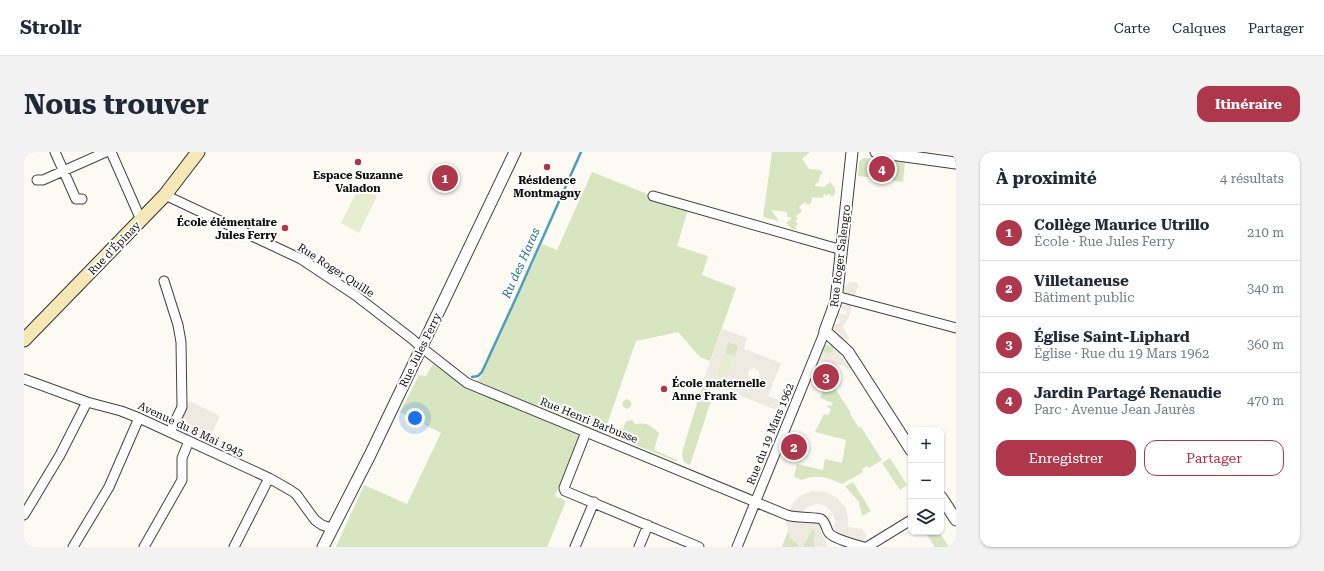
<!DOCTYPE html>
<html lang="fr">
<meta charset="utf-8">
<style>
:root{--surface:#fff;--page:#f2f2f3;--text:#1f2937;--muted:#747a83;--line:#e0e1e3;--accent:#af374b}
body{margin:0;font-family:"Roboto Serif",serif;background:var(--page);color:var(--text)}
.controls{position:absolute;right:12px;bottom:12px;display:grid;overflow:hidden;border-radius:8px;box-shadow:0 1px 3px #0004}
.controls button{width:36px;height:36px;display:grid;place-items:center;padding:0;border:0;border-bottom:1px solid var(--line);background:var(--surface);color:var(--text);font:20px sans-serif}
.you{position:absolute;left:391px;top:266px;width:14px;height:14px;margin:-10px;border:3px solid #fff;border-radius:50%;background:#1a73e8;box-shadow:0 0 0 6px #1a73e833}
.badge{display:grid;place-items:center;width:26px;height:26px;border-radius:50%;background:var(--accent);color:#fff;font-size:13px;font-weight:700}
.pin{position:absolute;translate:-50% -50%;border:2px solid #fff;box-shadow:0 1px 4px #0006}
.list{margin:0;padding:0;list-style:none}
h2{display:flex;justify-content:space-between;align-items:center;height:52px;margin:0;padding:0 16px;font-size:17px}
h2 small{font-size:13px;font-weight:400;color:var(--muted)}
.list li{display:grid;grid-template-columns:26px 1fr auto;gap:12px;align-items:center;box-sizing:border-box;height:56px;padding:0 16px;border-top:1px solid var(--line)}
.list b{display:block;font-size:15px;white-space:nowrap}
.list p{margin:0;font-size:13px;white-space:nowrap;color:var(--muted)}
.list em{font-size:13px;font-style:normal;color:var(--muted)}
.actions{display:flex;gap:8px;padding:12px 16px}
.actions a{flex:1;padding:9px 0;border:1px solid var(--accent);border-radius:12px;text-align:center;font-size:14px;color:var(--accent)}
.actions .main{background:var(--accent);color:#fff}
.icon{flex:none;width:22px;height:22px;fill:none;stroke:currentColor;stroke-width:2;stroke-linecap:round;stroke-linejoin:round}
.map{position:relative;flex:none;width:932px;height:395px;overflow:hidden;border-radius:12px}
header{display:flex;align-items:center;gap:24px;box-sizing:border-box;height:56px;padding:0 20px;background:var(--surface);border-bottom:1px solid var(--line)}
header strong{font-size:19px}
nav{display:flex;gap:22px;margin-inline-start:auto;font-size:14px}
.intro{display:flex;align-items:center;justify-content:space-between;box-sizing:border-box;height:96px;padding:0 24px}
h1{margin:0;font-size:28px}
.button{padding:10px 18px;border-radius:12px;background:var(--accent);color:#fff;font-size:14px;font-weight:700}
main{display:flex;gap:24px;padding:0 24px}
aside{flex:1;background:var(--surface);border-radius:12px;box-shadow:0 1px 3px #0004}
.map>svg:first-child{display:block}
.green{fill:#d7e5c0}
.pitch{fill:#e6edd0}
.plaza{fill:#eee9e1;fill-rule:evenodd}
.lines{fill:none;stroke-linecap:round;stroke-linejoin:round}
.stream{stroke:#4d9ebd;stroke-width:2.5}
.minor-casing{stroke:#424242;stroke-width:11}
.tertiary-casing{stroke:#424242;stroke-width:13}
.secondary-casing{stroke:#313131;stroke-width:15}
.minor{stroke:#fff;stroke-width:9}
.tertiary{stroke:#fff;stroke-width:11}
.secondary{stroke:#f5e7b6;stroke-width:13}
.poi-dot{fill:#af374b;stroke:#fff;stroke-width:1.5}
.labels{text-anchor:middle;stroke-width:4;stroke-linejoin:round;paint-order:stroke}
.poi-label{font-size:11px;font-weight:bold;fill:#0f0f0f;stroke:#fff}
.street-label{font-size:11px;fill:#0f0f0f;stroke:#fff}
.water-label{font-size:12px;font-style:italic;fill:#277092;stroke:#fff}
</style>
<header>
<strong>Strollr</strong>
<nav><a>Carte</a><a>Calques</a><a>Partager</a></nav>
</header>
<div class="intro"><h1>Nous trouver</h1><a class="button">Itinéraire</a></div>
<main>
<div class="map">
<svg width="932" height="395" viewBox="0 0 932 395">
<rect width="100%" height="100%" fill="#fdfaf3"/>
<path class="green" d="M 748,0 L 786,0 L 778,7 L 785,17 L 796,18 L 799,21 L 796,23 L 795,29 L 790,34 L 800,35 L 806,30 L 811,36 L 811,42 L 808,45 L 805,42 L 802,44 L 800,41 L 799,46 L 788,45 L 787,51 L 784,53 L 781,50 L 775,55 L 778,59 L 772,64 L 774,67 L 771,69 L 774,72 L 771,75 L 773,78 L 768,77 L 762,71 L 768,66 L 763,65 L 763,60 L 747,58 L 755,69 L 754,69 L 739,65 Z
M 839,6 L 881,10 L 879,30 L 834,24 L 835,10 Z
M 568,20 L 626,43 L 625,47 L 664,58 L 653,94 L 684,104 L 678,123 L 712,136 L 686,209 L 676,205 L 654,180 L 612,189 L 580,281 L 525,262 L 450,231 L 457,225 L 518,92 L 533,98 Z
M 704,190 L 715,194 L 711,205 L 701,201 Z
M 801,193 L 810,194 L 809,199 L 806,202 L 796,199 Z
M 409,212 L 442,235 L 554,281 L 555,285 L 531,344 L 542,349 L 523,395 L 312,395 L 340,333 L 383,352 L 417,281 L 376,260 L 395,223 L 402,224 Z
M 678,235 L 690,240 L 666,313 L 660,310 L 658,303 L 659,297 Z
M 810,235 L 827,261 L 826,262 L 835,276 L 837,275 L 858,308 L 845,316 L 843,314 L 838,317 L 839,320 L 818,332 C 803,325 793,322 777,328 L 776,327 L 770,325 L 773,312 L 799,318 L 801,307 L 818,311 L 822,288 L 791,280 L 800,262 L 804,263 L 807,257 L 803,255 L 804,253 L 807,254 L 809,251 L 796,246 L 800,236 L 808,240 Z
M598.5 252a4.5 4.5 0 1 1 9 0a4.5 4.5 0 1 1-9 0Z
M 608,268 L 611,272 C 622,270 627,273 635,281 L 630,298 L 654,308 L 651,309 L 597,287 L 596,285 L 602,269 Z
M 866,306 L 883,333 L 876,338 L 858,311 Z
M 829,330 L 847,359 L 838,364 L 835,350 L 821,334 Z
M 789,377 L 791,378 L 790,395 L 778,395 Z
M 764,379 L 766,385 L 776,395 L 758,395 Z
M 908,380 L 915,380 L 925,395 L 911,395 L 903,383 Z"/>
<path class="pitch" d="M 335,35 L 353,44 L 335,81 L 317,71 Z
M 700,188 L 704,190 L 700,201 L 711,205 L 703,228 L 692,224 L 700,202 L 696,200 Z"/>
<path class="plaza" d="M 826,130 L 832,130 L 835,134 L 833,136 L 830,146 L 823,144 L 819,136 Z
M 824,148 L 829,149 L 825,165 L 819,174 L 825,187 L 822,191 L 810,179 L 808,174 L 808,172 L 814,172 L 817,168 L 810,165 L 813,160 L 822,163 L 822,159 L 814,155 L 816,152 L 822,154 Z
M 698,177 L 723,186 L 720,197 L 757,211 L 744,244 L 764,252 L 760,261 L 679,229 ZM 704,190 L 714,194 L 711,204 L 701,201 ZM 700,202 L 711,205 L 703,228 L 692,224 ZM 730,216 L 734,218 L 736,222 L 734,227 L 730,228 L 726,227 L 724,222 L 725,218 Z
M 810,194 L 817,197 L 816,200 L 817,206 L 829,214 L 824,218 L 820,214 L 814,213 L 810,215 L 808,213 L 804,213 L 802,209 L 797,209 L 793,208 L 796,199 L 806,202 L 809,199 Z
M 165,249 L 196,264 L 182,293 L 151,279 Z
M 789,339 L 802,340 L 813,346 L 822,356 L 824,368 L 824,375 L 838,377 L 842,383 L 841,391 L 810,379 L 811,369 L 809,362 L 805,357 L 799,353 L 792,352 L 785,354 L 781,357 L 777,362 L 764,361 L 768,352 L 776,344 Z
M 762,366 L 794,370 L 803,395 L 790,395 L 791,378 L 789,377 L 778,395 L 776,395 L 766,385 L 762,372 Z"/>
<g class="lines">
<path class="stream" d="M 448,225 L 454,224 L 458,220 L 492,146 L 557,0"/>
<g class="minor-casing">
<path id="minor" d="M 31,0 L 52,47 L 58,47
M 87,0 L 117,68
M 13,28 L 19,28 L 82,0
M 141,43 L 277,107 L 331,143 L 388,187 L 397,195 L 443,231 L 763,363 C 771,366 793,365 797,367 C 802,370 802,377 805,381 C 808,386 832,393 840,395
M 629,44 L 818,98
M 140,129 L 154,173 L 157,190 L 158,255 L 146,280
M 812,144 L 932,176
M 0,227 L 63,250 L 97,259 L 115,266 L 245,326 L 266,338 L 272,342 L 291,368 L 298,373 L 307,376
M 562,280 L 540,336 L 541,339 L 675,395
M 0,363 L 36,303 L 63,250
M 49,395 L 85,335 L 115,266
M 120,395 L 158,328 L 158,306 L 165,289
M 210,395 L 245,326
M 551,395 L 570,350
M 615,395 L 624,373
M 713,395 L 801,179
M 843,395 L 887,368"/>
</g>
<g class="tertiary-casing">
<path id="tertiary" d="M 828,0 L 812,149 L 801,179 L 824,200 L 887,298
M 852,0 L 932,11
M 917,345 L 932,368
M 299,395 L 346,303 L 491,0"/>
</g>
<g class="secondary-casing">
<path id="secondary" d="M 0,188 L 141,43 L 174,0"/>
</g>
<use href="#minor" class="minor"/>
<use href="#tertiary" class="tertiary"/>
<use href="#secondary" class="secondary"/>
</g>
<g class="poi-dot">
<circle cx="334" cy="10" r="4"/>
<circle cx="523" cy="15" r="4"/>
<circle cx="261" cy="76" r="4"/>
<circle cx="640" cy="237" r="4"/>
</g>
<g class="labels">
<g class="poi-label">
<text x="334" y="27">Espace Suzanne<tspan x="334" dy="13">Valadon</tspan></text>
<text x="523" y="32">Résidence<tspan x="523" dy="13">Montmagny</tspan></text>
<text x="253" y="74" text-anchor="end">École élémentaire<tspan x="253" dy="13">Jules Ferry</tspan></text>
<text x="648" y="235" text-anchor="start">École maternelle<tspan x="648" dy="13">Anne Frank</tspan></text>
</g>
<g class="street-label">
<text transform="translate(90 96) rotate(-46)" y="4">Rue d'Épinay</text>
<text transform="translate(816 104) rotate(-83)" y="4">Rue Roger Salengro</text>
<text transform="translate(312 118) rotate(33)" y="4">Rue Roger Quille</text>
<text transform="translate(396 198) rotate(-64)" y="4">Rue Jules Ferry</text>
<text transform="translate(565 268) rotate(22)" y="4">Rue Henri Barbusse</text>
<text transform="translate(167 277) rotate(25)" y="4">Avenue du 8 Mai 1945</text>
<text transform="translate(746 282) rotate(-68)" y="4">Rue du 19 Mars 1962</text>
</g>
<g class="water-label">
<text transform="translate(497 111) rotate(-66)" y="4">Ru des Haras</text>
</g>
</g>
</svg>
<div class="controls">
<button>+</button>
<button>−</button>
<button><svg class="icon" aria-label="layers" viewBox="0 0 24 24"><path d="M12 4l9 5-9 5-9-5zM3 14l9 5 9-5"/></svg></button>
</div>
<div class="you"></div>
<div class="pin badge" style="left:421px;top:26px">1</div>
<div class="pin badge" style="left:770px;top:295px">2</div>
<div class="pin badge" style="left:802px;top:225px">3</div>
<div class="pin badge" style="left:858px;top:17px">4</div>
</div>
<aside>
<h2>À proximité<small>4 résultats</small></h2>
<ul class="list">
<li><span class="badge">1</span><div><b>Collège Maurice Utrillo</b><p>École · Rue Jules Ferry</p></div><em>210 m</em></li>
<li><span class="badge">2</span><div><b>Villetaneuse</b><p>Bâtiment public</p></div><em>340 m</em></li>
<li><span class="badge">3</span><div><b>Église Saint-Liphard</b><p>Église · Rue du 19 Mars 1962</p></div><em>360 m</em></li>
<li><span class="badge">4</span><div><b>Jardin Partagé Renaudie</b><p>Parc · Avenue Jean Jaurès</p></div><em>470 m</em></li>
</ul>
<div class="actions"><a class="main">Enregistrer</a><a>Partager</a></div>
</aside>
</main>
